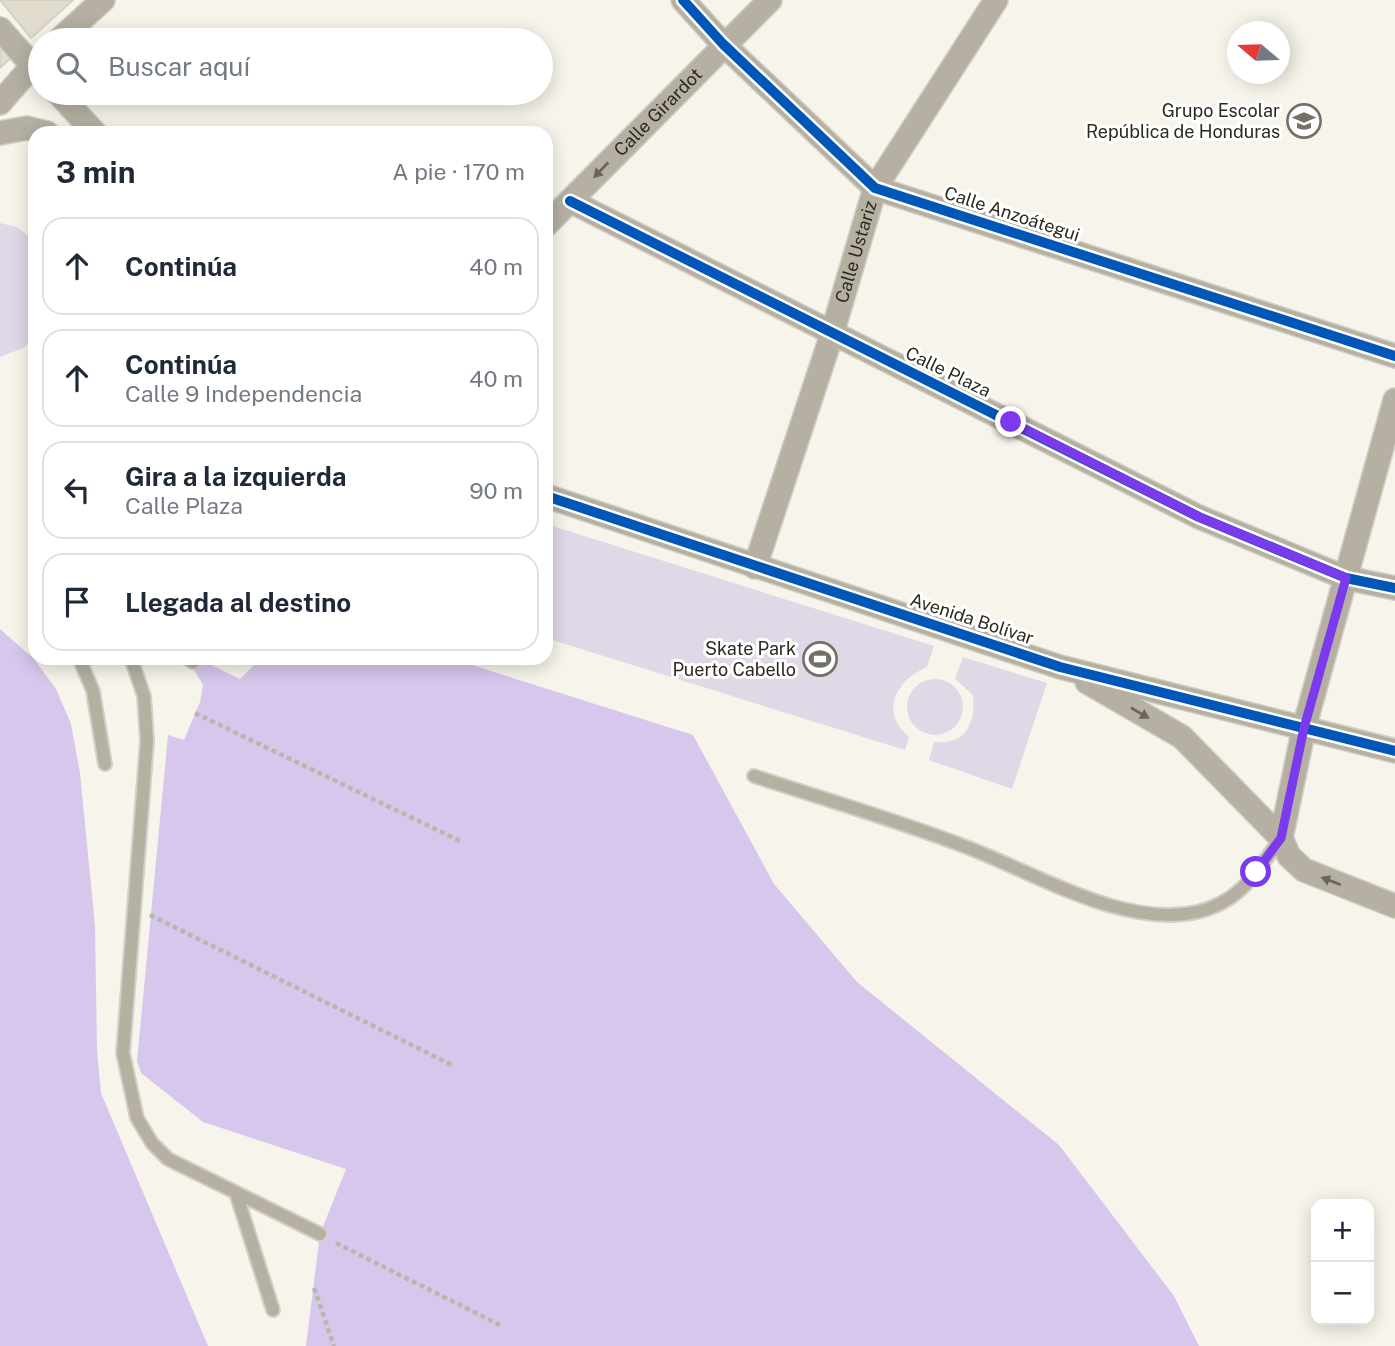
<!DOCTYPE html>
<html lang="es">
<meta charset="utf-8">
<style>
:root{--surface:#fff;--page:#f6f6f7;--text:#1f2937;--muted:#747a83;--line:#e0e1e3}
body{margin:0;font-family:"Public Sans",sans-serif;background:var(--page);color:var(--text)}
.controls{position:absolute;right:21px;bottom:21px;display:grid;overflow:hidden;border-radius:14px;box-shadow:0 4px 18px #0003}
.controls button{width:63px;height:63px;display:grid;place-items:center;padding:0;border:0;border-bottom:2px solid var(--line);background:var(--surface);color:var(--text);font:35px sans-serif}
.compass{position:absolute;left:1227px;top:21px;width:63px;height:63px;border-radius:50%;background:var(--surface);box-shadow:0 4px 18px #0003;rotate:289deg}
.stop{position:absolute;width:21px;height:21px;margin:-16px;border:5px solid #7c3aed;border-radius:50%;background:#fff}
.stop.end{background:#7c3aed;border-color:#fff;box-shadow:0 2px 7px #0008}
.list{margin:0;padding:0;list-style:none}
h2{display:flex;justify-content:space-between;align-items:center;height:91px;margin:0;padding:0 28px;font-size:30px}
h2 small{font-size:23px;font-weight:400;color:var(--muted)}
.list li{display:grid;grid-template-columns:46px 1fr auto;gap:21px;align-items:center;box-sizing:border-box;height:98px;margin:0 14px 14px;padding:0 14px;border:2px solid var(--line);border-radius:21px}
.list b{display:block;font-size:26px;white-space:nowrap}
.list p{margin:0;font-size:23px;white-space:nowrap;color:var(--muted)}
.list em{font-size:23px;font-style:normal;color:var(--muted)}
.icon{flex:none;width:38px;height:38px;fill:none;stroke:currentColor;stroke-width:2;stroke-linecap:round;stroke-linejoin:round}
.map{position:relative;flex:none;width:1395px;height:1346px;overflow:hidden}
.search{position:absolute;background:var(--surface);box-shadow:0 4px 18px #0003;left:28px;top:28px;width:525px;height:77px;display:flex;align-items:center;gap:18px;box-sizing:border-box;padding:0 24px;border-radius:38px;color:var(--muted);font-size:26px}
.panel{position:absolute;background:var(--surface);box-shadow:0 4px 18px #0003;left:28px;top:126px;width:525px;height:539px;border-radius:21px}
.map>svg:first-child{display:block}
.green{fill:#e0d7e7}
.water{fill:#d7c7ec}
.building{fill:#e1dccc;stroke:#d4d1c7;stroke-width:2}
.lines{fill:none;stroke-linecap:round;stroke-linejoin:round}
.lane-casing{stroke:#d2cfc7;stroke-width:16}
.street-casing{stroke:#d2cfc7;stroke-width:26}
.path{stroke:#b9b6ab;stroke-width:4.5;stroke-dasharray:5 3.5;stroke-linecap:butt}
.lane{stroke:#b5b0a2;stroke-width:12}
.street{stroke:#b5b0a2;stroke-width:23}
.cycleway-casing{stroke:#fff;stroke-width:15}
.cycleway{stroke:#0057b8;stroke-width:10}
.oneway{fill:#6a6659}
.route{stroke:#7c3aed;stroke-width:9}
.labels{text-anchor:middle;stroke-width:6;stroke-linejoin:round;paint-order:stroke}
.poi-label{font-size:18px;fill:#2c291d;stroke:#fff;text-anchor:end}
.street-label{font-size:18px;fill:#2c291d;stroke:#fff}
</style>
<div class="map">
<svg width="1395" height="1346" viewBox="0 0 1395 1346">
<rect width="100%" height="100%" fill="#f7f4eb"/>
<path class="green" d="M 0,223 L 17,227 L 35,241 L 35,338 L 23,348 L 0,357 Z
M 546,524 L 934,646 L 927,667 C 896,680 879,712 909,737 L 905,750 L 546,638 Z
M 963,657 L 1047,683 L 1012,789 L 929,760 L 934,742 C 965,746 976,724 973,695 L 955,679 Z
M907 707a28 28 0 1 1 56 0a28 28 0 1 1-56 0Z"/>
<path class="water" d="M 0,629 L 34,659 L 56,689 L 71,724 L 80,773 L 95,926 L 97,1051 L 101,1093 L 208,1346 L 0,1346 Z
M 197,658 L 240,679 L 261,658 L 450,658 L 693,735 L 774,884 L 857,982 L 1059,1145 L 1174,1296 L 1199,1346 L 306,1346 L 320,1234 L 346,1169 L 203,1122 L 141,1073 L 137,1061 L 168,735 L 184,740 L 200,702 L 203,685 L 193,668 Z"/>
<path class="building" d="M 0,0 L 73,0 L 31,38 Z
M 0,42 L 13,56 L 0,68 Z"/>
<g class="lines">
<g class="lane-casing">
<path id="lane" d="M 79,658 L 93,691 L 105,764
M 131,658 L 144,696 L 147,741 L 123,1053 L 137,1118 L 152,1143 L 168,1159 L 320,1234
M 187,658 L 193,662
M 754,776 C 823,799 893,819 961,845 C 1030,870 1122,929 1197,912 C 1241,902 1256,872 1281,838
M 236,1193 L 273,1310"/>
</g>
<g class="street-casing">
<g id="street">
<path d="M 683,0 L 723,44 L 875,188 L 1395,356"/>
<path d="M 0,29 L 40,74"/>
<path d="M 59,40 L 103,0"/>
<path d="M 58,93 L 95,133"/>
<path d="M 0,103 L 40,57"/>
<path d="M 0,133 L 27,128 L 47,133"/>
<path d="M 570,201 L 1199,517 L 1346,578 L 1395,588"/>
<path id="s1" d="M 546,225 L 770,0"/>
<path d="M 546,496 L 1060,667 L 1395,751"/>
<path id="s2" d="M 755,567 L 832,334 L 875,188 L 996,0"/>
<path d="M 1087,682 L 1182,737 L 1281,838 L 1289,856 L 1304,870 L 1395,906"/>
<path d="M 1281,838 L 1304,728 L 1395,400"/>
</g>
</g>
<path class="path" d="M 195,713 L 460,841
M 150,915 L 454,1066
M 336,1243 L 500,1325
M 314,1288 L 334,1346"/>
<use href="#lane" class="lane"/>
<use href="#street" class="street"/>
<g class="cycleway-casing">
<path id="cycleway" d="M 683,0 L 723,44 L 875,188 L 1395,356
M 570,201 L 1199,517 L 1346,578 L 1395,588
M 546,496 L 1060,667 L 1395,751"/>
</g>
<use href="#cycleway" class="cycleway"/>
</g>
<defs><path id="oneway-solid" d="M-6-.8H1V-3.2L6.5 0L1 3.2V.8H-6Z" transform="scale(1.75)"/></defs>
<g class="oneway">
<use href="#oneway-solid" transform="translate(601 170) rotate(134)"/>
<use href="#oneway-solid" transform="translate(1140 713) rotate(30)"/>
<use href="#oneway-solid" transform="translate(1331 881) rotate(-159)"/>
</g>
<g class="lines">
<path class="route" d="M 1011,422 L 1199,517 L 1346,578 L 1304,728 L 1281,838 L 1256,872"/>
</g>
<defs>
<g id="school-ring" transform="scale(1.75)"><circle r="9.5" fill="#fff" stroke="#737065" stroke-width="1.5"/><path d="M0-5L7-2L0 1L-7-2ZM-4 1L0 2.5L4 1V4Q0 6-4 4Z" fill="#737065"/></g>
<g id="stadium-ring" transform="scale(1.75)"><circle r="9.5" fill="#fff" stroke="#737065" stroke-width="1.5"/><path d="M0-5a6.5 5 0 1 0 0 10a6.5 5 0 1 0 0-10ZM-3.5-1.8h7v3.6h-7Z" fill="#737065"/></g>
</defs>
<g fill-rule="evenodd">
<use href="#school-ring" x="1304" y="121"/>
<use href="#stadium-ring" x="820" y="659"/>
</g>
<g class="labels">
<g class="poi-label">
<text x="1280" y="117">Grupo Escolar<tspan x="1280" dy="21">República de Honduras</tspan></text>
<text x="796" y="655">Skate Park<tspan x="796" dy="21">Puerto Cabello</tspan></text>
</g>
<g class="street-label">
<text dy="6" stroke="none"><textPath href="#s1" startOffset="159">Calle Girardot</textPath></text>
<text transform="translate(1012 214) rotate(18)" y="6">Calle Anzoátegui</text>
<text dy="6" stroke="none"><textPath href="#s2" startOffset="331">Calle Ustariz</textPath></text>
<text transform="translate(948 372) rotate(26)" y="6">Calle Plaza</text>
<text transform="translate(972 619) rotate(18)" y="6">Avenida Bolívar</text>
</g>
</g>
</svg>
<div class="controls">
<button>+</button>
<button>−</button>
</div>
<svg class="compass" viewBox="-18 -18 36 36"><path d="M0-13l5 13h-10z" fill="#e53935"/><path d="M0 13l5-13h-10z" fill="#747a83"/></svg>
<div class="stop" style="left:1256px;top:872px"></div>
<div class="stop end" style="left:1011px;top:422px"></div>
<div class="search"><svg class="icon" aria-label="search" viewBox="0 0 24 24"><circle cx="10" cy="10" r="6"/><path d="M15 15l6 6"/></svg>Buscar aquí</div>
<section class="panel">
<h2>3 min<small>A pie · 170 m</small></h2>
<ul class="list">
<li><svg class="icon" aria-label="ahead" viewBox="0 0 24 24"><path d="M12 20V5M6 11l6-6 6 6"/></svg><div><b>Continúa</b></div><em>40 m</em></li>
<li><svg class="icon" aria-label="ahead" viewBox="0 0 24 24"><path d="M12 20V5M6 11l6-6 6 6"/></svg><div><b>Continúa</b><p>Calle 9 Independencia</p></div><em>40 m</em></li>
<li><svg class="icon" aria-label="left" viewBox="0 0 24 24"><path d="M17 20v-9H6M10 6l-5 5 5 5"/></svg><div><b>Gira a la izquierda</b><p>Calle Plaza</p></div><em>90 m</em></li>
<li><svg class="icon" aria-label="arrive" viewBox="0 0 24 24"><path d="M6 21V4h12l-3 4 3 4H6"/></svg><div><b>Llegada al destino</b></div></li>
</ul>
</section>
</div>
